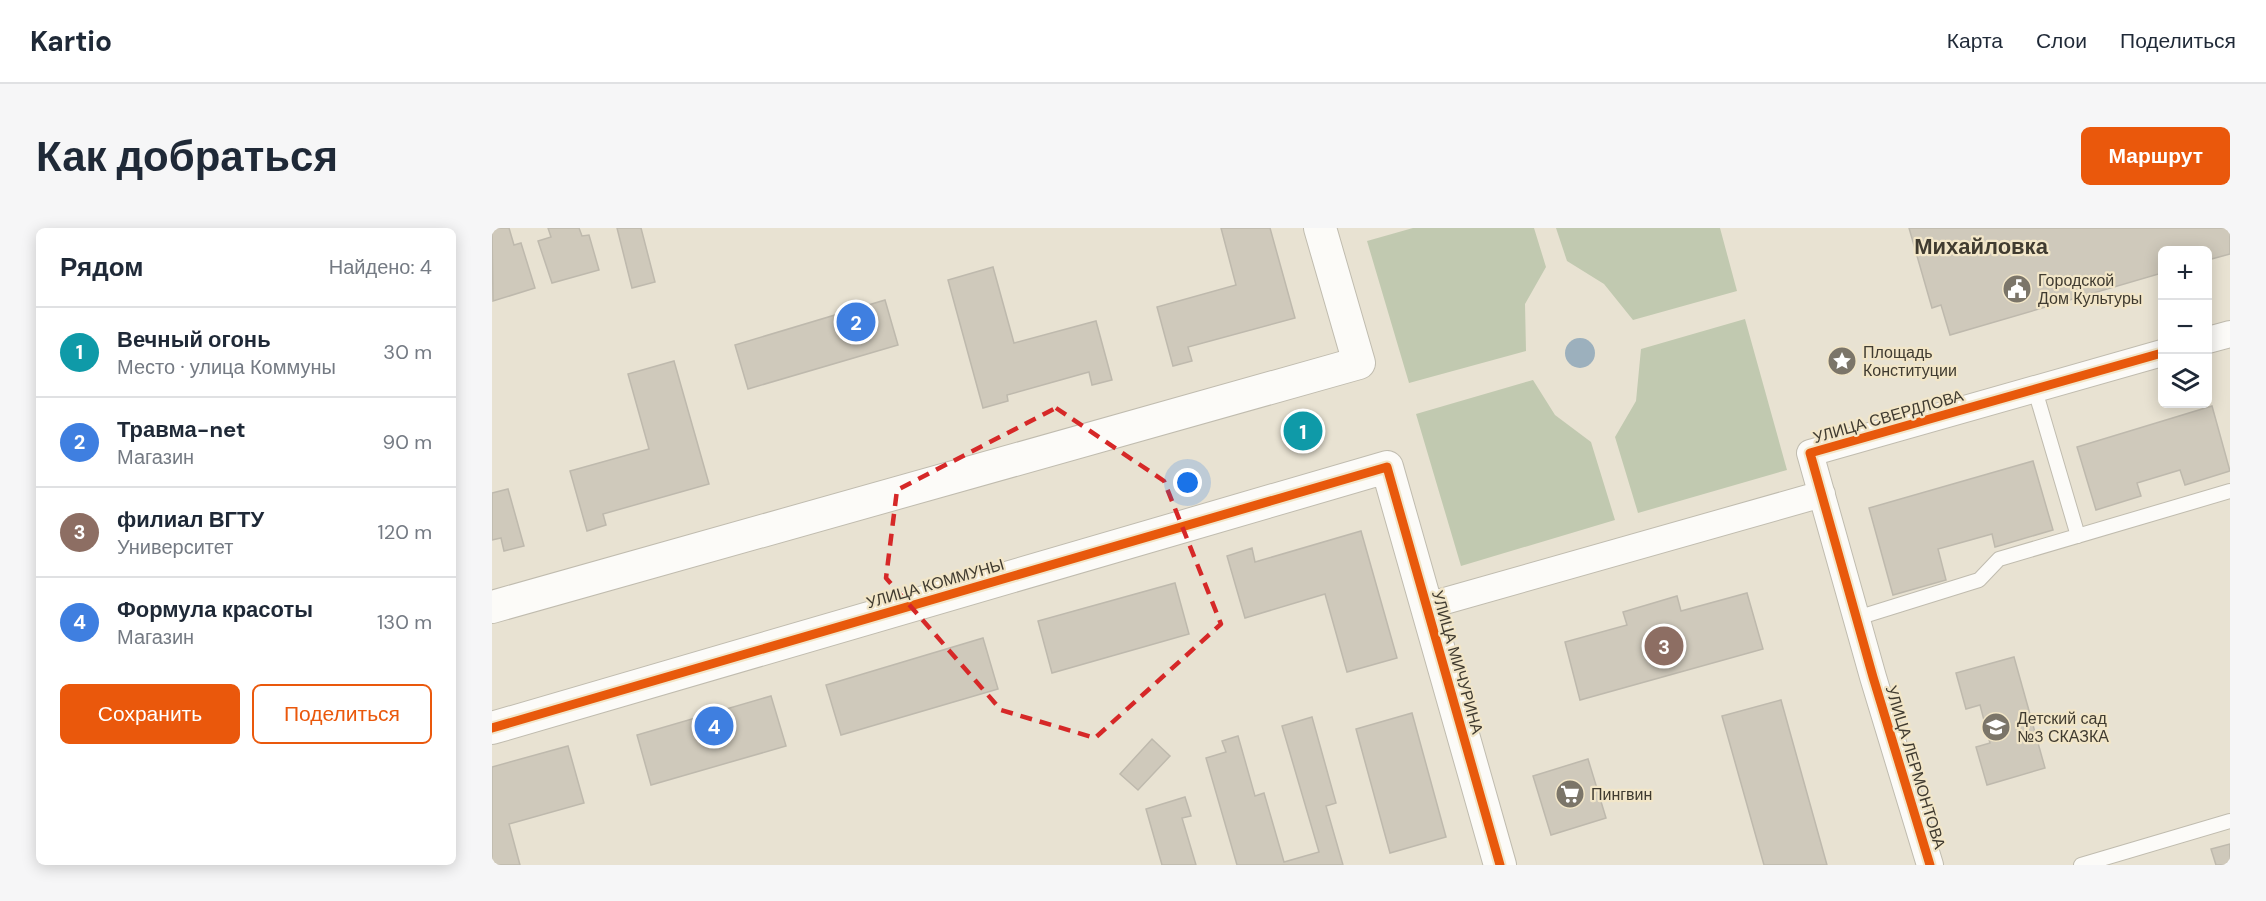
<!DOCTYPE html>
<html lang="ru">
<meta charset="utf-8">
<style>
:root{--surface:#fff;--page:#f6f6f7;--text:#1f2937;--muted:#747a83;--line:#e0e1e3;--accent:#ea580c}
body{margin:0;font-family:"DM Sans",sans-serif;background:var(--page);color:var(--text)}
.controls{position:absolute;right:18px;top:18px;display:grid;overflow:hidden;border-radius:9px;box-shadow:0 3px 15px #0003}
.controls button{width:54px;height:54px;display:grid;place-items:center;padding:0;border:0;border-bottom:2px solid var(--line);background:var(--surface);color:var(--text);font:30px sans-serif}
.you{position:absolute;left:696px;top:255px;width:21px;height:21px;margin:-15px;border:4px solid #fff;border-radius:50%;background:#1a73e8;box-shadow:0 0 0 9px #1a73e833}
.badge{display:grid;place-items:center;width:39px;height:39px;border-radius:50%;background:var(--accent);color:#fff;font-size:20px;font-weight:700}
.pin{position:absolute;translate:-50% -50%;border:3px solid #fff;box-shadow:0 2px 6px #0006}
.list{margin:0;padding:0;list-style:none}
h2{display:flex;justify-content:space-between;align-items:center;height:78px;margin:0;padding:0 24px;font-size:26px}
h2 small{font-size:20px;font-weight:400;color:var(--muted)}
.list li{display:grid;grid-template-columns:39px 1fr auto;gap:18px;align-items:center;box-sizing:border-box;height:90px;padding:0 24px;border-top:2px solid var(--line)}
.list b{display:block;font-size:22px;white-space:nowrap}
.list p{margin:0;font-size:20px;white-space:nowrap;color:var(--muted)}
.list em{font-size:20px;font-style:normal;color:var(--muted)}
.actions{display:flex;gap:12px;padding:18px 24px}
.actions a{flex:1;padding:14px 0;border:2px solid var(--accent);border-radius:9px;text-align:center;font-size:21px;color:var(--accent)}
.actions .main{background:var(--accent);color:#fff}
.icon{flex:none;width:33px;height:33px;fill:none;stroke:currentColor;stroke-width:2;stroke-linecap:round;stroke-linejoin:round}
.map{position:relative;flex:none;width:1738px;height:637px;overflow:hidden;border-radius:9px}
header{display:flex;align-items:center;gap:36px;box-sizing:border-box;height:84px;padding:0 30px;background:var(--surface);border-bottom:2px solid var(--line)}
header strong{font-size:28px}
nav{display:flex;gap:33px;margin-inline-start:auto;font-size:21px}
.intro{display:flex;align-items:center;justify-content:space-between;box-sizing:border-box;height:144px;padding:0 36px}
h1{margin:0;font-size:42px}
.button{padding:15px 27px;border-radius:9px;background:var(--accent);color:#fff;font-size:21px;font-weight:700}
main{display:flex;gap:36px;padding:0 36px}
aside{flex:1;background:var(--surface);border-radius:9px;box-shadow:0 3px 15px #0003}
.map>svg:first-child{display:block}
.forest{fill:#c1c9b0}
.water{fill:#9cb0bd}
.building{fill:#cfc9bb;stroke:#beb9ad;stroke-width:1.5}
.lines{fill:none;stroke-linecap:round;stroke-linejoin:round}
.service-casing{stroke:#c0bcaf;stroke-width:16}
.minor-casing{stroke:#c0bcaf;stroke-width:28}
.tertiary-casing{stroke:#c0bcaf;stroke-width:34}
.service{stroke:#fcfbf8;stroke-width:14}
.minor{stroke:#fcfbf8;stroke-width:26}
.tertiary{stroke:#fcfbf8;stroke-width:32}
.cycleway-casing{stroke:#f2e6c8;stroke-width:13}
.cycleway{stroke:#e8590c;stroke-width:9}
.marked{fill:none;stroke:#d62828;stroke-width:4.5;stroke-dasharray:12 8;stroke-linejoin:round}
.labels{text-anchor:middle;stroke-width:4.5;stroke-linejoin:round;paint-order:stroke}
.poi-label{font-size:16px;fill:#403b30;stroke:#f2e6c8;text-anchor:start}
.street-label{font-size:16px;fill:#403b30;stroke:#f2e6c8}
.district-label{font-size:22px;font-weight:bold;fill:#403b30;stroke:#f2e6c8}
</style>
<header>
<strong>Kartio</strong>
<nav><a>Карта</a><a>Слои</a><a>Поделиться</a></nav>
</header>
<div class="intro"><h1>Как добраться</h1><a class="button">Маршрут</a></div>
<main>
<aside>
<h2>Рядом<small>Найдено: 4</small></h2>
<ul class="list">
<li><span class="badge" style="background:#0f9aa8">1</span><div><b>Вечный огонь</b><p>Место · улица Коммуны</p></div><em>30 m</em></li>
<li><span class="badge" style="background:#3f7fe0">2</span><div><b>Травма-net</b><p>Магазин</p></div><em>90 m</em></li>
<li><span class="badge" style="background:#8d6e63">3</span><div><b>филиал ВГТУ</b><p>Университет</p></div><em>120 m</em></li>
<li><span class="badge" style="background:#3f7fe0">4</span><div><b>Формула красоты</b><p>Магазин</p></div><em>130 m</em></li>
</ul>
<div class="actions"><a class="main">Сохранить</a><a>Поделиться</a></div>
</aside>
<div class="map">
<svg width="1738" height="637" viewBox="0 0 1738 637">
<rect width="100%" height="100%" fill="#e8e2d2"/>
<path class="forest" d="M 921,0 L 1042,0 L 1054,39 L 1033,76 L 1034,123 L 917,155 L 875,13 Z
M 1064,0 L 1228,0 L 1245,63 L 1141,92 L 1112,56 L 1075,33 Z
M 1253,91 L 1295,242 L 1146,285 L 1123,209 L 1144,173 L 1149,121 Z
M 1041,152 L 1063,187 L 1099,214 L 1123,292 L 969,338 L 924,186 Z"/>
<path class="water" d="M1073 125a15 15 0 1 1 30 0a15 15 0 1 1-30 0Z"/>
<path class="building" d="M 0,0 L 17,0 L 22,17 L 29,15 L 43,60 L 1,73 Z
M 56,0 L 87,0 L 90,8 L 97,7 L 107,42 L 60,55 L 46,13 L 59,9 Z
M 125,0 L 149,0 L 163,54 L 140,60 Z
M 729,0 L 778,0 L 803,90 L 696,119 L 700,133 L 681,138 L 665,79 L 744,57 Z
M 1417,0 L 1738,0 L 1738,26 L 1716,32 L 1716,22 L 1670,22 L 1670,45 L 1458,107 L 1449,77 L 1440,80 Z
M 501,39 L 522,115 L 604,93 L 620,152 L 600,157 L 597,144 L 515,167 L 516,173 L 491,180 L 456,52 Z
M 393,72 L 406,117 L 256,161 L 243,117 Z
M 182,133 L 217,256 L 111,286 L 114,297 L 95,303 L 78,243 L 157,221 L 136,146 Z
M 1720,178 L 1738,243 L 1693,257 L 1688,242 L 1645,255 L 1649,268 L 1604,282 L 1585,219 Z
M 1541,233 L 1561,302 L 1503,319 L 1500,306 L 1446,321 L 1454,352 L 1401,367 L 1377,280 Z
M 16,261 L 32,318 L 12,323 L 9,310 L 0,312 L 0,265 Z
M 869,303 L 905,430 L 855,444 L 833,366 L 753,390 L 735,328 L 760,320 L 763,334 Z
M 683,355 L 697,406 L 560,445 L 546,393 Z
M 1255,365 L 1271,421 L 1088,472 L 1073,414 L 1135,397 L 1131,384 L 1185,368 L 1189,383 Z
M 491,410 L 506,461 L 349,507 L 334,457 Z
M 1522,429 L 1553,540 L 1495,557 L 1484,519 L 1498,515 L 1488,477 L 1474,481 L 1464,445 Z
M 279,468 L 294,518 L 159,557 L 145,507 Z
M 1289,472 L 1335,637 L 1272,637 L 1230,488 Z
M 920,485 L 954,609 L 898,625 L 864,501 Z
M 820,489 L 844,575 L 834,578 L 851,637 L 745,637 L 714,530 L 734,524 L 730,513 L 746,508 L 763,568 L 772,565 L 792,634 L 827,624 L 790,498 Z
M 660,511 L 678,528 L 646,562 L 628,546 Z
M 76,518 L 92,575 L 17,596 L 28,637 L 0,637 L 0,539 Z
M 1096,531 L 1114,590 L 1059,607 L 1041,548 Z
M 693,569 L 699,588 L 690,590 L 704,637 L 670,637 L 654,581 Z
M 1738,616 L 1738,637 L 1724,637 L 1719,621 Z"/>
<g class="lines">
<g class="service-casing">
<path id="service" d="M 1543,162 L 1586,308
M 1365,390 L 1487,352 L 1507,331 L 1738,263
M 1589,637 L 1738,593"/>
</g>
<g class="minor-casing">
<path id="minor" d="M 1716,112 L 1738,106
M 935,378 L 1330,266
M 1438,637 L 1381,449 L 1318,225 L 1670,125"/>
</g>
<g class="tertiary-casing">
<path id="tertiary" d="M 0,379 L 867,135 L 828,0
M 0,500 L 895,239 L 1008,637"/>
</g>
<use href="#service" class="service"/>
<use href="#minor" class="minor"/>
<use href="#tertiary" class="tertiary"/>
<g class="cycleway-casing">
<path id="cycleway" d="M 0,500 L 895,239 L 1008,637
M 1438,637 L 1381,449 L 1318,225 L 1670,125"/>
</g>
<use href="#cycleway" class="cycleway"/>
</g>
<path class="marked" d="M 564,180 L 672,253 L 729,396 L 603,510 L 509,482 L 394,350 L 405,262 Z"/>
<defs>
<g id="civic-disc" transform="scale(1.5)"><circle r="9.5" fill="#7b7569" stroke="#f2e6c8"/><path d="M-.6-6.5H3V-4.5H.6V-3L4-1V1h2V6H-6V1h2V-1L-.6-3ZM-1.2 2.5V6h2.4V2.5Z" fill="#fff"/></g>
<g id="sight-disc" transform="scale(1.5)"><circle r="9.5" fill="#7b7569" stroke="#f2e6c8"/><path d="M0-6L1.8-2.2L6-1.7L2.9 1.2L3.7 5.4L0 3.3L-3.7 5.4L-2.9 1.2L-6-1.7L-1.8-2.2Z" fill="#fff"/></g>
<g id="school-disc" transform="scale(1.5)"><circle r="9.5" fill="#7b7569" stroke="#f2e6c8"/><path d="M0-5L7-2L0 1L-7-2ZM-4 1L0 2.5L4 1V4Q0 6-4 4Z" fill="#fff"/></g>
<g id="supermarket-disc" transform="scale(1.5)"><circle r="9.5" fill="#7b7569" stroke="#f2e6c8"/><path d="M-6-5.5h2.5l.6 2H6L4.5 2H-2.5L-4.4-4H-6ZM-1.5 3.2a1.3 1.3 0 1 0 .1 0ZM3 3.2a1.3 1.3 0 1 0 .1 0Z" fill="#fff"/></g>
</defs>
<g fill-rule="evenodd">
<use href="#civic-disc" x="1525" y="61"/>
<use href="#sight-disc" x="1350" y="133"/>
<use href="#school-disc" x="1504" y="499"/>
<use href="#supermarket-disc" x="1078" y="566"/>
</g>
<g class="labels">
<g class="poi-label">
<text x="1546" y="58">Городской<tspan x="1546" dy="18">Дом Культуры</tspan></text>
<text x="1371" y="130">Площадь<tspan x="1371" dy="18">Конституции</tspan></text>
<text x="1525" y="496">Детский сад<tspan x="1525" dy="18">№3 СКАЗКА</tspan></text>
<text x="1099" y="572">Пингвин</text>
</g>
<g class="street-label">
<text transform="translate(1396 188) rotate(-16)" y="6">УЛИЦА СВЕРДЛОВА</text>
<text transform="translate(443 355) rotate(-16)" y="6">УЛИЦА КОММУНЫ</text>
<text transform="translate(966 434) rotate(74)" y="6">УЛИЦА МИЧУРИНА</text>
<text transform="translate(1424 539) rotate(73)" y="6">УЛИЦА ЛЕРМОНТОВА</text>
</g>
<g class="district-label">
<text x="1489" y="26">Михайловка</text>
</g>
</g>
</svg>
<div class="controls">
<button>+</button>
<button>−</button>
<button><svg class="icon" aria-label="layers" viewBox="0 0 24 24"><path d="M12 4l9 5-9 5-9-5zM3 14l9 5 9-5"/></svg></button>
</div>
<div class="you"></div>
<div class="pin badge" style="left:811px;top:203px;background:#0f9aa8">1</div>
<div class="pin badge" style="left:364px;top:94px;background:#3f7fe0">2</div>
<div class="pin badge" style="left:1172px;top:418px;background:#8d6e63">3</div>
<div class="pin badge" style="left:222px;top:498px;background:#3f7fe0">4</div>
</div>
</main>
